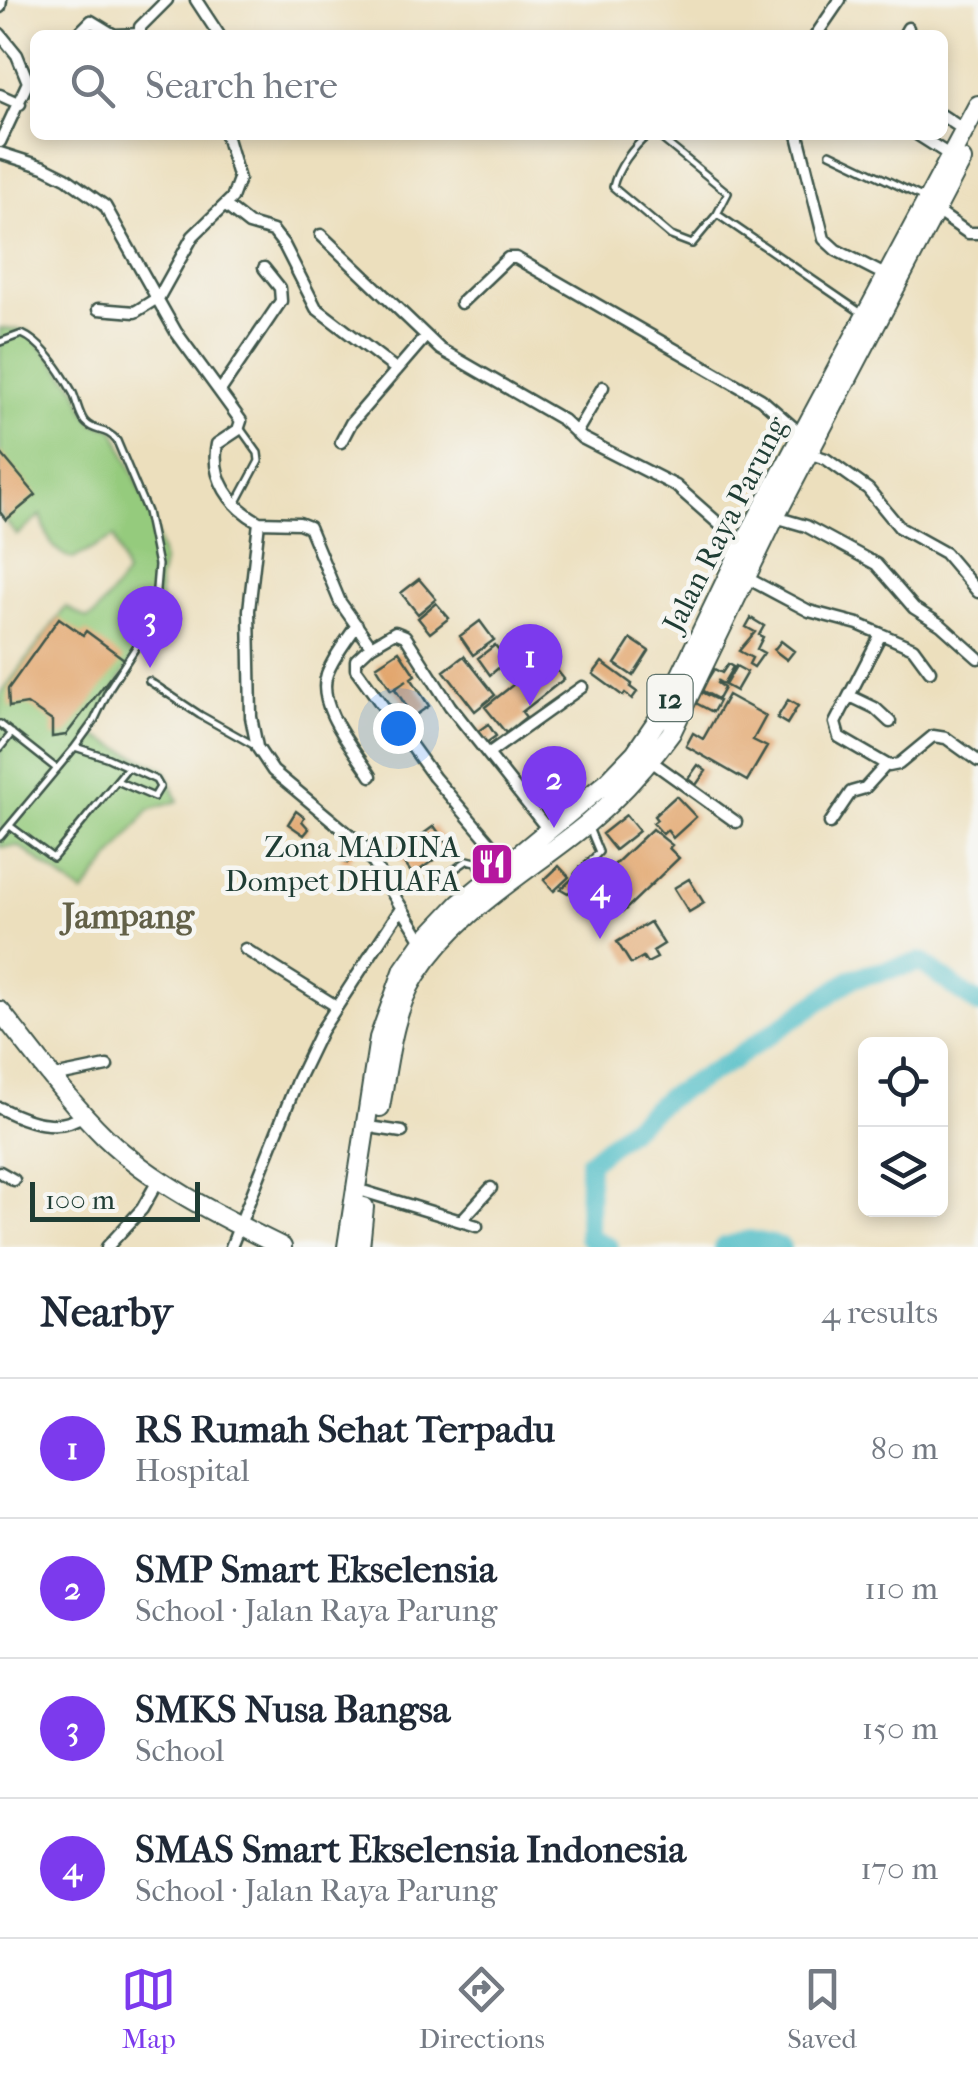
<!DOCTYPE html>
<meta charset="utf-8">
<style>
:root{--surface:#fff;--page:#f2f2f3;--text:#1f2937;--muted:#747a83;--line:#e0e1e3;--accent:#7c3aed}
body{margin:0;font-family:"IM FELL French Canon",serif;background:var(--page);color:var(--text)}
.controls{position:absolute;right:30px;bottom:30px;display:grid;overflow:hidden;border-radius:15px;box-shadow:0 5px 15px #0003}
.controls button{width:90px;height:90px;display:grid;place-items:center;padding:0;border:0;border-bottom:2px solid var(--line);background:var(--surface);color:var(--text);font:50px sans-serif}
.scale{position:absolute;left:30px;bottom:25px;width:170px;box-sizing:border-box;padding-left:10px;border:5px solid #1f3d34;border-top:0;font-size:28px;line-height:35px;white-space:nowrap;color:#1f3d34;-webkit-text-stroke:8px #f6f6f2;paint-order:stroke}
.you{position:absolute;left:398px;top:728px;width:35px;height:35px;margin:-25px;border:8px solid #fff;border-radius:50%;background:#1a73e8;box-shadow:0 0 0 15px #1a73e833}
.badge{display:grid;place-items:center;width:65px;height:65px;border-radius:50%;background:var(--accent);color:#fff;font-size:32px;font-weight:700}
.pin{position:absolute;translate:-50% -82px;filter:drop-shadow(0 2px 5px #0008)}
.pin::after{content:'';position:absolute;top:52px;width:35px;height:30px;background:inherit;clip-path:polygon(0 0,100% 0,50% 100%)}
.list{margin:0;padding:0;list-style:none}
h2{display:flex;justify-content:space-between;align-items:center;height:130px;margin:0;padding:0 40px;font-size:42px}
h2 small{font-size:32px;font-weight:400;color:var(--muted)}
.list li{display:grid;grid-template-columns:65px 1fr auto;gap:30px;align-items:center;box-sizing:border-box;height:140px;padding:0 40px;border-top:2px solid var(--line)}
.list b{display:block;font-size:38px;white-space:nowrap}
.list p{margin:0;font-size:32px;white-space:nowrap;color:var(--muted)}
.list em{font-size:32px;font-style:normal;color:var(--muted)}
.icon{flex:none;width:55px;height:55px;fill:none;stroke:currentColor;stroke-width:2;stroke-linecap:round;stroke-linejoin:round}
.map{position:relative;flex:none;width:978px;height:1247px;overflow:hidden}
.search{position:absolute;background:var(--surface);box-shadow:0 5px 15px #0003;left:30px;right:30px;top:30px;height:110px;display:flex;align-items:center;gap:25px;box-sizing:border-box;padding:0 35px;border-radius:15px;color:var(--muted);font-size:38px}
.sheet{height:690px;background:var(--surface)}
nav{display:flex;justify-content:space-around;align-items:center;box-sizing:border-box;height:140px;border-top:2px solid var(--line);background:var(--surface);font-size:28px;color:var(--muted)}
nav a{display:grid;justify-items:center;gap:5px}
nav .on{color:var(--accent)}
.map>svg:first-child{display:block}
.green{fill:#95cb7d;stroke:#5a8458;stroke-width:2.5}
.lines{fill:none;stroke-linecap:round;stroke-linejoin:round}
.river{stroke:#4fbdc6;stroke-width:20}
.building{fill:#e2a56c}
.service-casing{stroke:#3e5549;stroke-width:10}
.minor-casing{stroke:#3e5549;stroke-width:15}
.primary-casing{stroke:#3e5549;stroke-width:22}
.trunk-casing{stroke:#3e5549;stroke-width:22}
.service{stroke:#fff;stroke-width:5}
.minor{stroke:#fff;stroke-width:10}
.primary{stroke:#fff;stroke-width:18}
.trunk{stroke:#fff;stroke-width:18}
.labels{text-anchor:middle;stroke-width:9;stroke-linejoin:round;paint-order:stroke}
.shield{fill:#f6f6f2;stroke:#60746d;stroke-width:2.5}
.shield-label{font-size:28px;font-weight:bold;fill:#1f3d34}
.street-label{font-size:30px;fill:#1f3d34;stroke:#f6f6f2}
.poi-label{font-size:30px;fill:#1f3d34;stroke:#f6f6f2;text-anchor:end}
.quarter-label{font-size:35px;font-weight:bold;fill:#636148;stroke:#f6f6f2}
</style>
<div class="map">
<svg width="978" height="1247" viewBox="0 0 978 1247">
<rect width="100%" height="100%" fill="#f6f6f2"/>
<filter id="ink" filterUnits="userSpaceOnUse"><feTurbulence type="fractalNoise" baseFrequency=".01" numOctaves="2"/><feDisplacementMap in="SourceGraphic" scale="20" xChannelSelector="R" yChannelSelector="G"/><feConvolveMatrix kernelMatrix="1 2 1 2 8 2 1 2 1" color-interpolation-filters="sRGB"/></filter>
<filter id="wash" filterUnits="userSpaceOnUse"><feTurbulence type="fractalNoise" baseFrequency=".0048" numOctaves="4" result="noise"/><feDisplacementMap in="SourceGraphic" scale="40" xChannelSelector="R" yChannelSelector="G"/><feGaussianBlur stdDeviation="2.25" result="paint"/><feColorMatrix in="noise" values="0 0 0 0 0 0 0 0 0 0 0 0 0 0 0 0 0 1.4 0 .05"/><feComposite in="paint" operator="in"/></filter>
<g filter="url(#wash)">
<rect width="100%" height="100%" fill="#ecdfbd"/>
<path class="green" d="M 0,328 L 28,331 L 76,387 L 85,410 L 94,423 L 114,429 L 151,513 L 163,562 L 159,581 L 161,615 L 122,676 L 91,734 L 165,770 L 178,801 L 149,810 L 83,894 L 19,846 L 0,847 L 0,695 L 66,607 L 87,619 L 95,615 L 126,575 L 114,537 L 73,559 C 49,550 48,538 41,515 L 17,535 L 0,515 Z"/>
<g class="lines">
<path class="river" d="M 609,1247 L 588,1237 L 589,1162 L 667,1098 L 731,1061 L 853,978 L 921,962 L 978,1004
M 724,1247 L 750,1240 L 781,1247"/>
</g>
<g id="blocks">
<path class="building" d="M 0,452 L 36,495 L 6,520 L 0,512 Z
M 419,579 L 436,599 L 418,614 L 401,593 Z
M 436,603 L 449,618 L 430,633 L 418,618 Z
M 59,618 L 83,635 L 86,631 L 124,659 L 66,735 L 52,737 L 52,721 L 27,704 L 9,707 L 8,689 Z
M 751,618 L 764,626 L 759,635 L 763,637 L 757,649 L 764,653 L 754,667 L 749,664 L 752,658 L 739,651 L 755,632 L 746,627 Z
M 480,621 L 494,640 L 473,655 L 460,636 Z
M 631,639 L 649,651 L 633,676 L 615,664 Z
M 781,641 L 794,651 L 787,660 L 774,650 Z
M 495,645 L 507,661 L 490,675 L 478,658 Z
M 399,651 L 415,675 L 411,678 L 429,706 L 413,717 L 395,689 L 407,680 L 391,690 L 376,666 Z
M 464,656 L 495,695 L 475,711 L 444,671 Z
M 547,658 L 564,679 L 522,712 L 526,717 L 506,733 L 485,707 Z
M 602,662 L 632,684 L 630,687 L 637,692 L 632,699 L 625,693 L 623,696 L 593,674 Z
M 728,664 L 733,667 L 723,684 L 718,681 L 717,683 L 724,688 L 718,699 L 699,689 L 706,675 L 709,677 L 714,669 L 722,673 Z
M 736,666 L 747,672 L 736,691 L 725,685 Z
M 697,690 L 719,701 L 713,712 L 692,701 Z
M 728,695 L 766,716 L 753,740 L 767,747 L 747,781 L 686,746 L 693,733 L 703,739 Z
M 788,700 L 798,706 L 787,724 L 777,718 Z
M 488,724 L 496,736 L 486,743 L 477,732 Z
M 698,765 L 706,771 L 696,785 L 688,779 Z
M 676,796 L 696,817 L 673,838 L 667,830 L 663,834 L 653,823 L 657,820 L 654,816 Z
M 296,811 L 304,817 L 302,821 L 309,829 L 304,835 L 288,824 Z
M 626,815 L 639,831 L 615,850 L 602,834 Z
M 434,826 L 450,848 L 413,875 L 397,853 Z
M 652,829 L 672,845 L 669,848 L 679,858 L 623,912 L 595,883 Z
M 349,845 L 356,849 L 347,863 L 340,859 Z
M 559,866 L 569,877 L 554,891 L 544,880 Z
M 573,878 L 580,885 L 568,893 L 561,889 Z
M 689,879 L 704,903 L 689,912 L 674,888 Z
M 650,922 L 664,944 L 653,951 L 657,958 L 647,963 L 643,957 L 631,964 L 617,942 Z"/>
</g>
</g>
<g filter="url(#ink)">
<use href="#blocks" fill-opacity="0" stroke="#3e5549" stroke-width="2.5"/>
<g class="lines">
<g class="service-casing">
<path id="service" d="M 648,135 C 633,147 617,169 613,187 L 671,236 L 692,244 L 717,214 L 728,193 L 657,135
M 830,153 L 922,197
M 717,214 L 863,314
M 0,342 L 22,334 C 43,343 62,373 73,393 C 77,402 79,415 85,422 C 94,433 107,427 117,441 L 147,512 L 158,565 L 154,613 L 149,627 L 110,687 L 94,721 L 75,747
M 236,504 L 259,461 L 258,453 L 240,428
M 149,681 L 200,715 L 257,747
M 0,724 L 57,769
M 0,748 L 12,733
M 10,826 L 53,858 L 128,767
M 0,837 L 75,747 L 106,757 L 156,780 L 160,787 L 154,797 L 117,781
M 578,875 L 599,852 L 589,828
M 432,885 L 468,860 L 476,862 L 485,874"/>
</g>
<g class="minor-casing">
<path id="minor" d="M 196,0 L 219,35
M 0,7 L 1,0
M 0,34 L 17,55 L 28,82 L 0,142
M 77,35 L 91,21 L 114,35 L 140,34
M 140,35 L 140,27 L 167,0
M 816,35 L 840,0
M 904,35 L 908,28
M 0,95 L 20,104
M 943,116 L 964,130
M 798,135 L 824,239 L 836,250 L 885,275
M 918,135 L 951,156
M 0,153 L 44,167 L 66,178 L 105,206 L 176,332 L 241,421 L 238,430 L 217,444 C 210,478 231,507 259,522 L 249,610 L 251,717 L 257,747 L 273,771 L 363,846 L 423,942
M 226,206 L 249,224 L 273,231 L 284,245 L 316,308 L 397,370
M 935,210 L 968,233 L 978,233
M 321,235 L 440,349 L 563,420 L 582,438 L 676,486 L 743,545
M 461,303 L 508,258 L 516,258 L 761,399 L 801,434
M 98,309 L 135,312 L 159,297 L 193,236 L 232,198 L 239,179 L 226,135
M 220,391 L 281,301 L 280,288 L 264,268
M 576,433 L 603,387
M 341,442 L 351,423 L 426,336
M 808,453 L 826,459 L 868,489 L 900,528 L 945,553 L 978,592
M 775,517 L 806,526 L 876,564 L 914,608 L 941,625 L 978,658
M 259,522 L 299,523 L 309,527 L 340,602 L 371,646
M 745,577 L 809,611 L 858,624 L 881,634 L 835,723 L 839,737 L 889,766 L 899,764 L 933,736 L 946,738 L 978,761
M 357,625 C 347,640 333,657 327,674 C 316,707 354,749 371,776
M 881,634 L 913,648 L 930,671
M 850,696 L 875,708 L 890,722
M 488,754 L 582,687
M 651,761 L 736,822
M 830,823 L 851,792 L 865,788 L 886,765
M 508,864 L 434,777 L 356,669 L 356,660 L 371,646 L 395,632 L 405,636 L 450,706 L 549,831
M 245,949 L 336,1006
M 53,1077 L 107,1066
M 0,1108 C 25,1121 59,1133 83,1115
M 376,1128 L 402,1132
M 0,1172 L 14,1180
M 366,1192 L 477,1226
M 461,1221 L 491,1188
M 107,1247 L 142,1209 L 159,1179
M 231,1247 L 297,1081 L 321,1031 L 400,910"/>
</g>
<g class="primary-casing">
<path id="primary" d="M 0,1011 C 34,1053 66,1099 105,1137 C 154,1184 222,1217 282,1247"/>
</g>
<g class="trunk-casing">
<path id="trunk" d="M 380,1107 C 388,1065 392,1012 416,975 C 458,909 530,871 588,823 C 620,796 647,766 671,733 L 775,517 L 962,160
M 347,1247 L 379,1038 L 404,969 L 423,942 L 459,904 L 607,782 L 635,753 L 663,712 L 743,545 L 978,105
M 360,1247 L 364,1207"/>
</g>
<use href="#service" class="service"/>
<use href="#minor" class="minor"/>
<use href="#primary" class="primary"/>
<use href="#trunk" class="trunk"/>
</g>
</g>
<defs>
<g id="restaurant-square" transform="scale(2.25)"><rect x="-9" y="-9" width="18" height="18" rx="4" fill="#b5179e" stroke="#f6f6f2"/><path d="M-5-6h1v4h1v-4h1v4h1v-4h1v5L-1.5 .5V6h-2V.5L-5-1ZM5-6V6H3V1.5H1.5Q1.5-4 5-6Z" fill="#fff"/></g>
</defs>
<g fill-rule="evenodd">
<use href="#restaurant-square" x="492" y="864"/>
</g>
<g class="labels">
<rect class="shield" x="647.5" y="675" width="45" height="46" rx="8"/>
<g class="shield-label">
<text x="670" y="708">12</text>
</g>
<g class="street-label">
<text transform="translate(725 524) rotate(-63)" y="10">Jalan Raya Parung</text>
</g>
<g class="poi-label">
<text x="460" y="857">Zona MADINA<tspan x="460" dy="34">Dompet DHUAFA</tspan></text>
</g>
<g class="quarter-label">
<text x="128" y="928">Jampang</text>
</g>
</g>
</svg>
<div class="controls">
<button><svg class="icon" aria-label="locate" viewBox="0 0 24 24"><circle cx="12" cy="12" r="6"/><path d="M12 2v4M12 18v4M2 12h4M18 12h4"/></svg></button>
<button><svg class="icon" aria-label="layers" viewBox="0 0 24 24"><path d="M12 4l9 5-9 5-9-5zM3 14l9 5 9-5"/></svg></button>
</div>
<div class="scale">100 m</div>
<div class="you"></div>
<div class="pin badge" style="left:530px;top:706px">1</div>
<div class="pin badge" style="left:554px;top:828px">2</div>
<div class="pin badge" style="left:150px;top:668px">3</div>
<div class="pin badge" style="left:600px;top:939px">4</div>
<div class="search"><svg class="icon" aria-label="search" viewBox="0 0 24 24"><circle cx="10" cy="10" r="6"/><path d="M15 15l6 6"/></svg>Search here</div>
</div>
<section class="sheet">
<h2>Nearby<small>4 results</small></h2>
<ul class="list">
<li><span class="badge">1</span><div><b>RS Rumah Sehat Terpadu</b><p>Hospital</p></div><em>80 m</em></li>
<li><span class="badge">2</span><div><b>SMP Smart Ekselensia</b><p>School · Jalan Raya Parung</p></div><em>110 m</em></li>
<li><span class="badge">3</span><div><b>SMKS Nusa Bangsa</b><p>School</p></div><em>150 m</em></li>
<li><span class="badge">4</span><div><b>SMAS Smart Ekselensia Indonesia</b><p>School · Jalan Raya Parung</p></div><em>170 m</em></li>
</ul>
</section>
<nav>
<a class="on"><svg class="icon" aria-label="map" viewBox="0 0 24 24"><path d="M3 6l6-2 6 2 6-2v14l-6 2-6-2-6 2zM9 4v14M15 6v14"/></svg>Map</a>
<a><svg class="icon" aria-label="directions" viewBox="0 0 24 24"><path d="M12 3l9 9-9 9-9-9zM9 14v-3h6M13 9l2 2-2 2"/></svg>Directions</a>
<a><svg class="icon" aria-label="saved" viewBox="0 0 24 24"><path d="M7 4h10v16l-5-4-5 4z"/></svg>Saved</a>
</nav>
